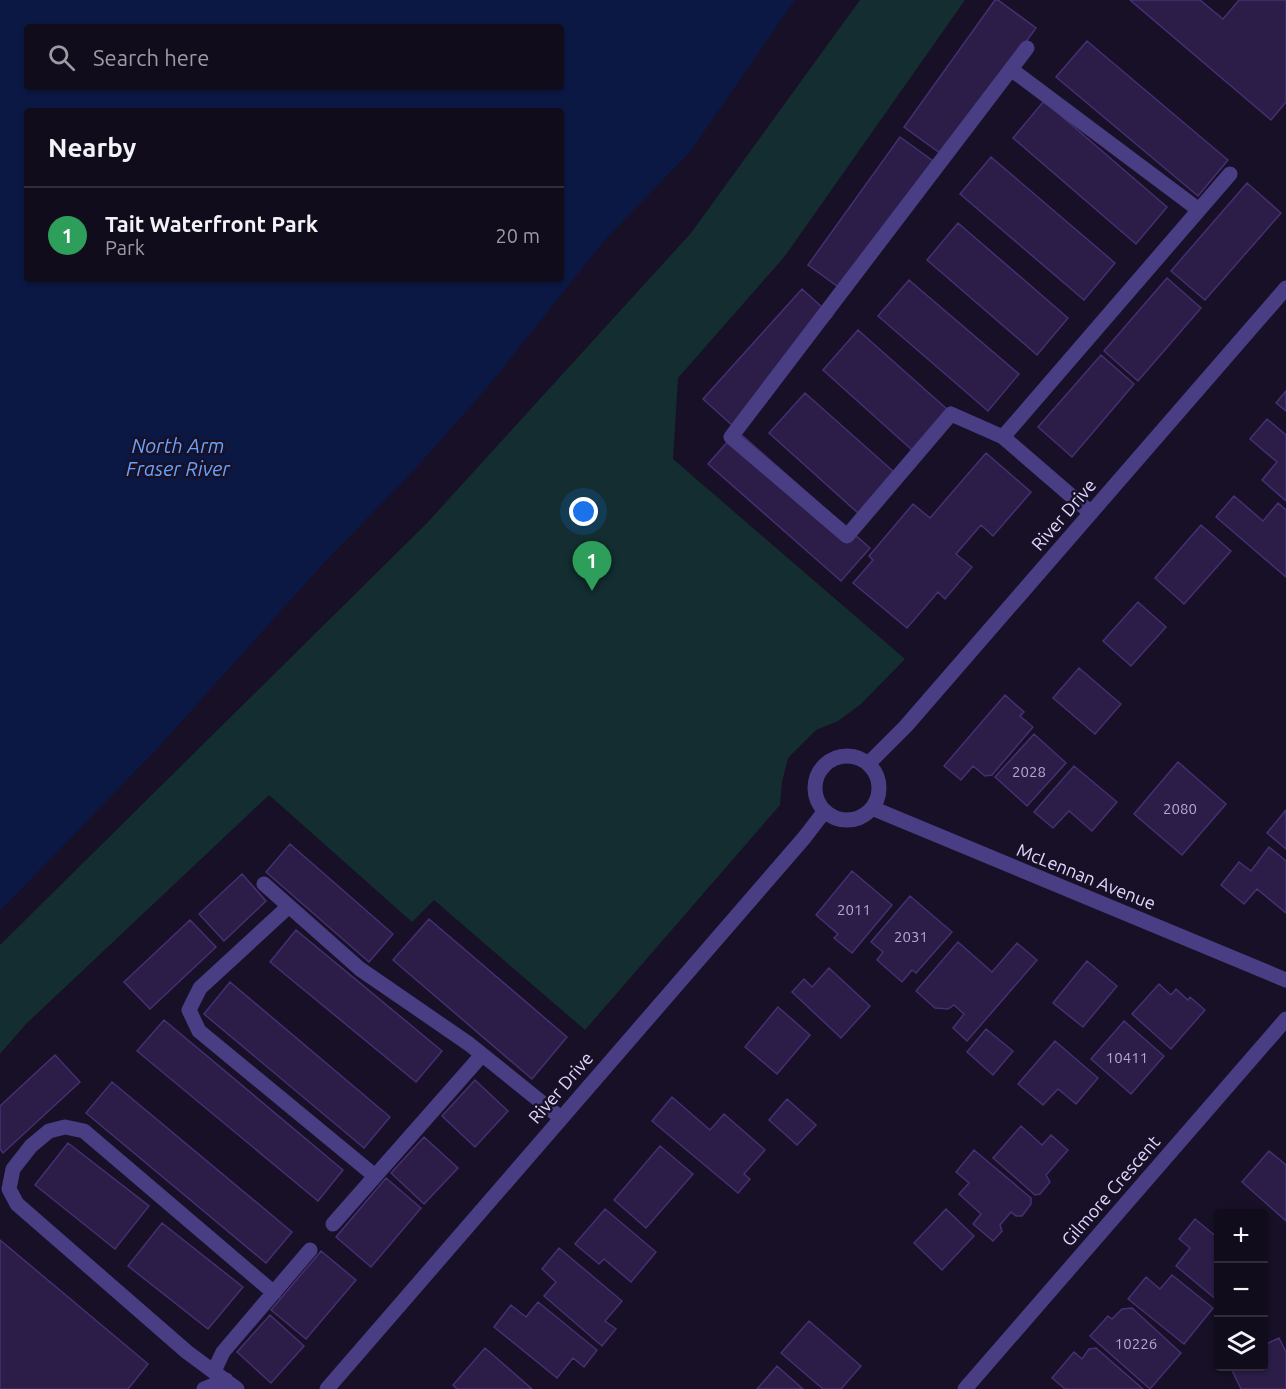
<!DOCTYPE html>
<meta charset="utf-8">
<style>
:root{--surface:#110c1c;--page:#1e1a29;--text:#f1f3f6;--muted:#9c9ba3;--line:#302c3b;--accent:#1a73e8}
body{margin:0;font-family:Ubuntu,sans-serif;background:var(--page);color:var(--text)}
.controls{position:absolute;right:18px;bottom:18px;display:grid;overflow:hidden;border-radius:6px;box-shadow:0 2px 4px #0004}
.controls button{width:54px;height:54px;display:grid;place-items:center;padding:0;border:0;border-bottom:2px solid var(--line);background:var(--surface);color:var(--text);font:30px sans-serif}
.you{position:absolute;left:584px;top:512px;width:21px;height:21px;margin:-15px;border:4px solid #fff;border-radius:50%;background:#1a73e8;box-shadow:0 0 0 9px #1a73e833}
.badge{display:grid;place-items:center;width:39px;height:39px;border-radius:50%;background:var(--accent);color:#fff;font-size:20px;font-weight:700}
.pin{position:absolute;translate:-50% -50px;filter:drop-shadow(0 2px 3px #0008)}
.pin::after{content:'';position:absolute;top:32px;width:21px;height:18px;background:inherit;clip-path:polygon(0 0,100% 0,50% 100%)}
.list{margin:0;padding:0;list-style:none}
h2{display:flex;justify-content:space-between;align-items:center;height:78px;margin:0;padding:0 24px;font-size:26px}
h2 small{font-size:20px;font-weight:400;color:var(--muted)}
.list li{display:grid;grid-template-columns:39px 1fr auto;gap:18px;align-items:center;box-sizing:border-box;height:96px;padding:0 24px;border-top:2px solid var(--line)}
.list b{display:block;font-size:22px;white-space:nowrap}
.list p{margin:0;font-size:20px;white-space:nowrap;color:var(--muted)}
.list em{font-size:20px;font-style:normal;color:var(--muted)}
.icon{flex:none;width:33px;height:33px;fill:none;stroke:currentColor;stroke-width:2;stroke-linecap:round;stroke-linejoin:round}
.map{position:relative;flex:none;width:1286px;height:1389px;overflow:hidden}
.search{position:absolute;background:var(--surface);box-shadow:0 2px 4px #0004;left:24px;top:24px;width:540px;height:66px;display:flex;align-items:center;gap:15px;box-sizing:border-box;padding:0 21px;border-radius:6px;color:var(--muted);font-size:22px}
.panel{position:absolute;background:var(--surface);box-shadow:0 2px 4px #0004;left:24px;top:108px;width:540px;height:174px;border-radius:6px}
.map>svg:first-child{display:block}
.green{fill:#132d30}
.water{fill:#0c1844;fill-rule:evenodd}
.building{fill:#2b1d47;stroke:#462f72;stroke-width:1.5}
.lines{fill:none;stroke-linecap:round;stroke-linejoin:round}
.minor{stroke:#493d84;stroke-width:15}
.labels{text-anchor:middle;stroke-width:5;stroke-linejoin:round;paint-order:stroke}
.number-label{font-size:15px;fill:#b4a8d0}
.street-label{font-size:18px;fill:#e1d7fe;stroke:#171026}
.water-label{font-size:20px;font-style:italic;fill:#68a2fb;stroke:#171026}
</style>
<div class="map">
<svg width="1286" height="1389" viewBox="0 0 1286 1389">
<rect width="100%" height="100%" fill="#171026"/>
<path class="green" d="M 860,0 L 965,0 L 785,256 L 678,378 L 673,459 L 905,659 L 861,704 L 838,721 L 816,730 L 788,758 L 782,782 L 780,805 L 585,1030 L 434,900 L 412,922 L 269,795 L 26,1024 L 0,1054 L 0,945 L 427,523 L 691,233 Z"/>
<path class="water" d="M 0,0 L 795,0 L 690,152 L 604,241 L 486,389 L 416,468 L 322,565 L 156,750 L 0,911 ZM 27,27 L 561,27 L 561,87 L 27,87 ZM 27,111 L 561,111 L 561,279 L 27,279 Z"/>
<path class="building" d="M 995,0 L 998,0 L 1036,28 L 944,156 L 904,127 Z
M 1130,0 L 1200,0 L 1223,19 L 1239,0 L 1286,0 L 1286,102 L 1271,120 Z
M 1087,41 L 1228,160 L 1198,196 L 1056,77 Z
M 1044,101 L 1167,207 L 1136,244 L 1013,138 Z
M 900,137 L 940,166 L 848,294 L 808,265 Z
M 991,157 L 1115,263 L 1084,300 L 960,194 Z
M 1247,183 L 1281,213 L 1205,300 L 1171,271 Z
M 958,223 L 1068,318 L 1037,355 L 927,260 Z
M 1167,278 L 1201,308 L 1138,381 L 1104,351 Z
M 909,280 L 1019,374 L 988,411 L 878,316 Z
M 802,289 L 832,316 L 733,426 L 703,399 Z
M 858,330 L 948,410 L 912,450 L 823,370 Z
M 1101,355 L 1134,384 L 1072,457 L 1038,427 Z
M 1286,391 L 1286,411 L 1276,403 Z
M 805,393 L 894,472 L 858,513 L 769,433 Z
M 1267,419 L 1286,435 L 1286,501 L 1262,480 L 1277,462 L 1250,439 Z
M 737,431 L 870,548 L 841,581 L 708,464 Z
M 986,453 L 1031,492 L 993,536 L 981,525 L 956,554 L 972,567 L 945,599 L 938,592 L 907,628 L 853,583 L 873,560 L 869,556 L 913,504 L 930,518 Z
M 1234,496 L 1263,521 L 1278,503 L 1286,510 L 1286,577 L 1216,517 Z
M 1201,525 L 1231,551 L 1184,604 L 1155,578 Z
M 1138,602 L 1166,627 L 1131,666 L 1103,641 Z
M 1079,668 L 1121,704 L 1095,734 L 1053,698 Z
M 1005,695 L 1024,712 L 1020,716 L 1033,727 L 992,775 L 985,776 L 973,766 L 961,780 L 944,766 Z
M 1034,734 L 1066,763 L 1027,806 L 995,777 Z
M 1178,762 L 1226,804 L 1182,855 L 1134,814 Z
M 1074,766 L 1117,802 L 1092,831 L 1069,811 L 1053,828 L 1034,812 Z
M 1286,810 L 1286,849 L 1267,833 Z
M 290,844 L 393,934 L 369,962 L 266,872 Z
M 1269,847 L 1286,861 L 1286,913 L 1257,889 L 1244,904 L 1221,885 L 1239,862 L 1251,871 Z
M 852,871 L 892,905 L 852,953 L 834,938 L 838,934 L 816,915 Z
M 242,874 L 266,901 L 224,941 L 199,914 Z
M 910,896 L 952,932 L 916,973 L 912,970 L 902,982 L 877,960 L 883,952 L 871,942 Z
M 429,919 L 567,1037 L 532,1079 L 393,960 Z
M 190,920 L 216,947 L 150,1009 L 124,982 Z
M 296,930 L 442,1051 L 416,1082 L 270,962 Z
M 958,942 L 992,972 L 1017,943 L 1037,960 L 967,1041 L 953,1028 L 964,1014 L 954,1005 L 948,1009 L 935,1008 L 916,991 Z
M 1087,961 L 1117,986 L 1083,1027 L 1053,1003 Z
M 829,968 L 870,1006 L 841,1038 L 792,992 L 804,979 L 812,987 Z
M 230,982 L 390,1117 L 364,1148 L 204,1014 Z
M 1159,984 L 1171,995 L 1176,989 L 1188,1000 L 1190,997 L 1205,1010 L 1171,1049 L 1132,1014 Z
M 778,1007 L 810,1035 L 777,1074 L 745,1047 Z
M 164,1020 L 343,1170 L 318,1201 L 137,1051 Z
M 1124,1021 L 1164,1056 L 1131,1094 L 1091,1059 Z
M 986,1029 L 1013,1051 L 993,1075 L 967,1052 Z
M 1055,1041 L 1098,1078 L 1076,1104 L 1058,1089 L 1043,1105 L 1018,1084 Z
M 55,1055 L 80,1082 L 3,1153 L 0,1149 L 0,1106 Z
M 475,1080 L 508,1111 L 475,1147 L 442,1116 Z
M 112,1082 L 292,1232 L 266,1263 L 86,1113 Z
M 672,1097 L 710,1130 L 724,1114 L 765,1150 L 744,1174 L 750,1179 L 738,1193 L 652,1121 Z
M 787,1099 L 816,1125 L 797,1145 L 769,1120 Z
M 1021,1126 L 1042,1145 L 1051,1135 L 1068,1150 L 1046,1175 L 1050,1182 L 1040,1194 L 1035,1195 L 993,1158 Z
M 424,1137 L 458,1168 L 424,1204 L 391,1173 Z
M 68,1143 L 149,1206 L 115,1249 L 35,1185 Z
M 660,1146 L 693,1174 L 646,1228 L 614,1200 Z
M 974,1150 L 1031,1198 L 1031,1204 L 1022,1216 L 1016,1216 L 1011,1212 L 1000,1225 L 1002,1231 L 993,1241 L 973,1224 L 981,1214 L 959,1194 L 969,1183 L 956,1172 Z
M 1269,1151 L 1286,1165 L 1286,1221 L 1242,1182 Z
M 386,1178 L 421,1208 L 371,1267 L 336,1237 Z
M 605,1209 L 656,1252 L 631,1282 L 604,1259 L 599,1264 L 575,1244 Z
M 946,1209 L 974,1236 L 942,1270 L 914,1243 Z
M 1195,1219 L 1218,1238 L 1218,1301 L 1176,1266 L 1190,1248 L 1179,1239 Z
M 162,1223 L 243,1287 L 208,1329 L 128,1266 Z
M 0,1240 L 148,1364 L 128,1389 L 0,1389 Z
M 559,1248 L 622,1301 L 605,1321 L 616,1329 L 602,1346 L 544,1296 L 556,1282 L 542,1269 Z
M 321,1251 L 356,1280 L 306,1339 L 271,1310 Z
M 1172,1275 L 1213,1308 L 1184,1344 L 1128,1299 L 1146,1277 L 1160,1289 Z
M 538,1302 L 597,1350 L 584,1367 L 573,1358 L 557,1378 L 494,1327 L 511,1305 L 526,1317 Z
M 1132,1308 L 1181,1353 L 1150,1389 L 1090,1336 L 1108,1316 L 1112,1319 L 1122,1309 Z
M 270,1315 L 304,1346 L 271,1383 L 237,1352 Z
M 809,1321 L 861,1366 L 841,1389 L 823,1389 L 781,1353 Z
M 1279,1338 L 1286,1352 L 1286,1389 L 1241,1389 L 1230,1366 L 1264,1366 L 1264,1345 Z
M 485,1348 L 532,1389 L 457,1389 L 453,1385 Z
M 1096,1348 L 1143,1389 L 1065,1389 L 1052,1378 L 1074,1352 L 1082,1359 L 1089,1349 Z
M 777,1366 L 803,1389 L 757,1389 Z"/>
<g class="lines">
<path class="minor" d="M 1027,48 L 731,437 L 847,536 L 951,414 L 1003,437 L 1091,513
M 1012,70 L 1199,210
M 1003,437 L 1230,174
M815 788a32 32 0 1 1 64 0a32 32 0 1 1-64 0Z
M 868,764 L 906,726 L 1286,288
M 872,808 L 1286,980
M 264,884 L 360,969 L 469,1044 L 561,1118
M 288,907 L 200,988 L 189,1010 L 199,1031 L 375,1176
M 333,1224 L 481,1056
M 214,1371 L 223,1352 L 310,1250
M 204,1389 L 226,1380
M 237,1389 L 187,1352 L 17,1204 L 9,1189 L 13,1169 L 31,1146 L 49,1131 L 65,1127 L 84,1131 L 274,1293
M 327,1389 L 804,838 L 824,812
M 965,1389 L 1286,1019"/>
</g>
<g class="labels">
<g class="number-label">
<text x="1029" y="777">2028</text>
<text x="1180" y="814">2080</text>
<text x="854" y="915">2011</text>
<text x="911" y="942">2031</text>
<text x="1127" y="1063">10411</text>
<text x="1136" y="1349">10226</text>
</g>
<g class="street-label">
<text transform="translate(1064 515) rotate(-49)" y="6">River Drive</text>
<text transform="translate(1086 877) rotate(22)" y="6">McLennan Avenue</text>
<text transform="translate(561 1088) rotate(-49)" y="6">River Drive</text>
<text transform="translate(1111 1191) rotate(-49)" y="6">Gilmore Crescent</text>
</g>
<g class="water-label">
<text x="178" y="453">North Arm<tspan x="178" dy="23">Fraser River</tspan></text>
</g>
</g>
</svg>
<div class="controls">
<button>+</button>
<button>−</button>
<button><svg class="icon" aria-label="layers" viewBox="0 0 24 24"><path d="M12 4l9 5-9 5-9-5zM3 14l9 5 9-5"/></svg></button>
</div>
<div class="you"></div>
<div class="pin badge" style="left:592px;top:591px;background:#2e9e5b">1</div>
<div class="search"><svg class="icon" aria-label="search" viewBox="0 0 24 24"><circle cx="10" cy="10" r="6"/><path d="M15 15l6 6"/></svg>Search here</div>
<section class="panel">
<h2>Nearby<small></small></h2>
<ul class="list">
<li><span class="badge" style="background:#2e9e5b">1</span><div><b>Tait Waterfront Park</b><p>Park</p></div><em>20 m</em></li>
</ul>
</section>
</div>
